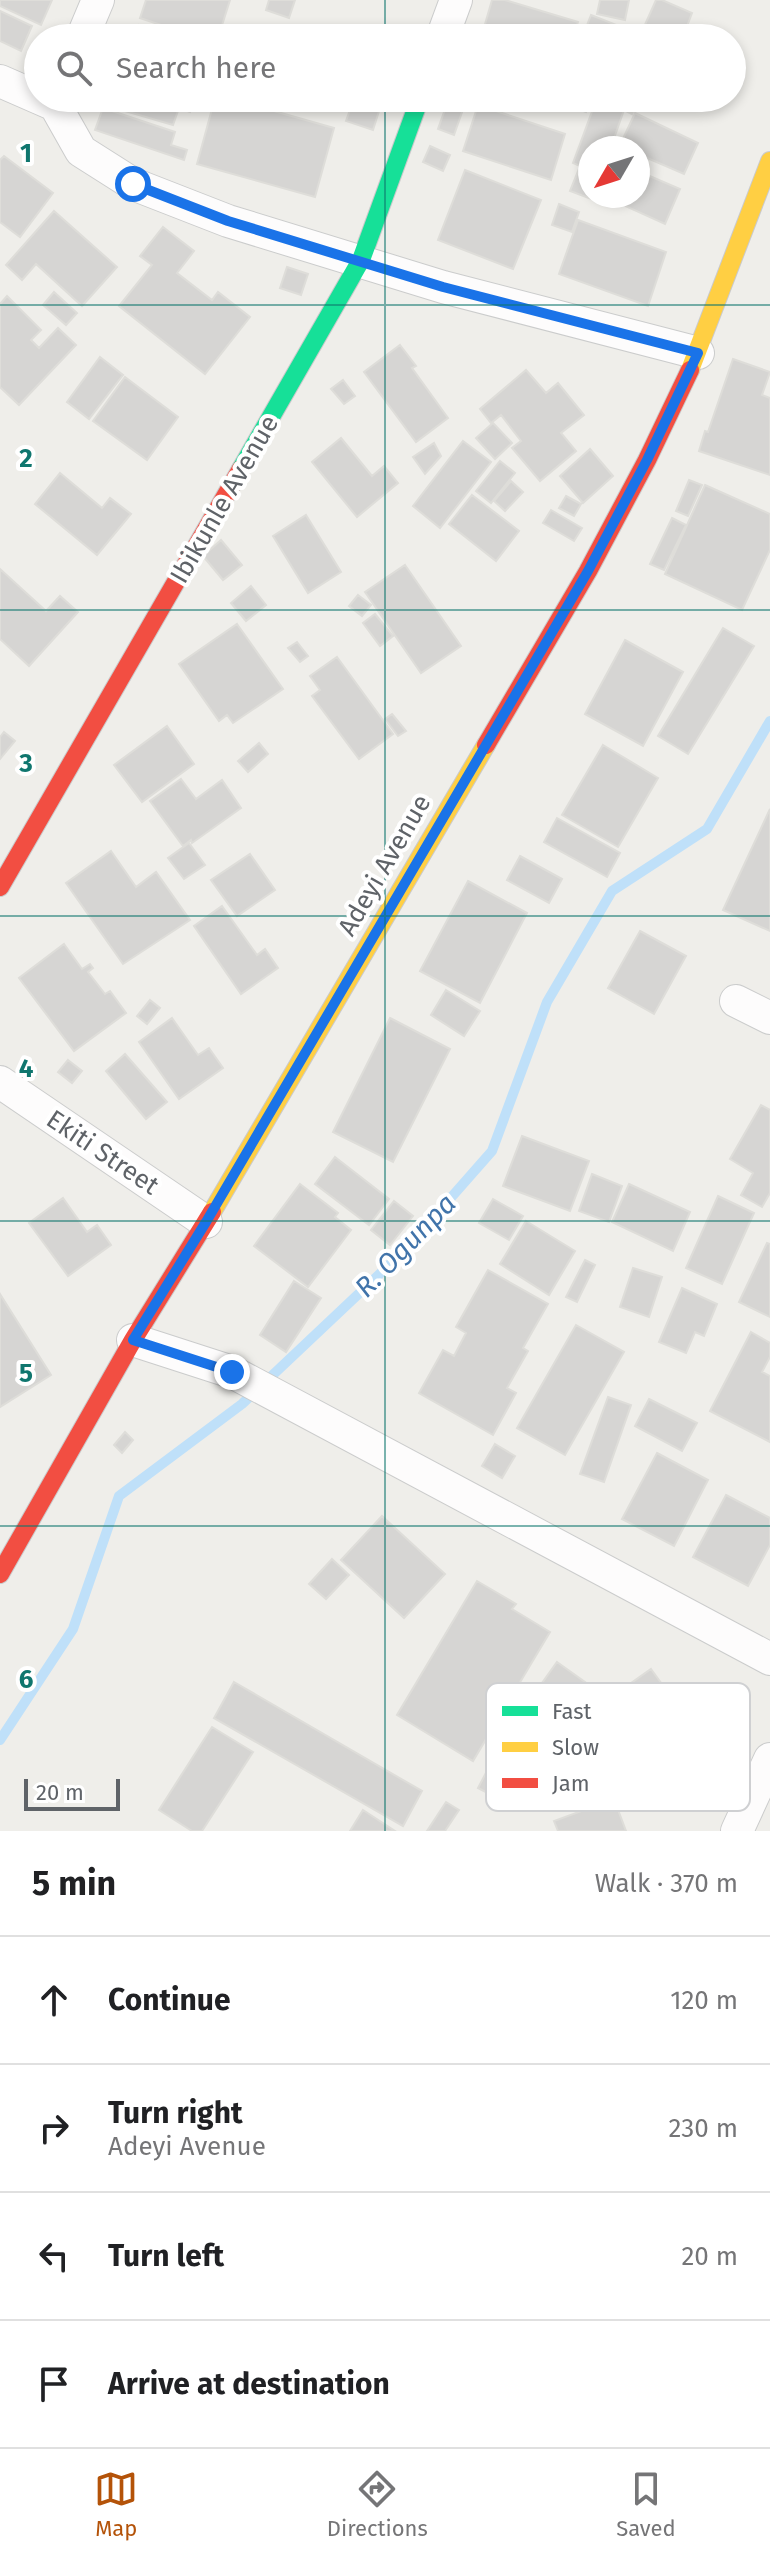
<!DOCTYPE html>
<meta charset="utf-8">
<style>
:root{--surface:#fff;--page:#f2f2f2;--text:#202124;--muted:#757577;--line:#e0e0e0;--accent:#b45309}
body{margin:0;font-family:"Fira Sans",sans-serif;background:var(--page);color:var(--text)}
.compass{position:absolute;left:578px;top:136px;width:72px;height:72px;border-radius:50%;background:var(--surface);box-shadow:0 4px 12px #0003;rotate:231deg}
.scale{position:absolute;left:24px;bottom:20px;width:96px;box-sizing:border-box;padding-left:8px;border:4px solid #5f6368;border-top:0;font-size:22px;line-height:28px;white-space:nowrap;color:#5f6368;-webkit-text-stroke:6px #fff;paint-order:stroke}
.stop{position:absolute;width:24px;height:24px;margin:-18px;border:6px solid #1a73e8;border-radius:50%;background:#fff}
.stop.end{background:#1a73e8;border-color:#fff;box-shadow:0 2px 8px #0008}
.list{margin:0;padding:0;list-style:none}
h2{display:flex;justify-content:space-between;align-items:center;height:104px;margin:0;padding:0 32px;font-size:34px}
h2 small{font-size:26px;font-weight:400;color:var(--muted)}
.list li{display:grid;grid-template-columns:52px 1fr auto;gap:24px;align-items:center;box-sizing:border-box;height:128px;padding:0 32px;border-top:2px solid var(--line)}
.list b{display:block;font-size:30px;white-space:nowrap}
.list p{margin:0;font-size:26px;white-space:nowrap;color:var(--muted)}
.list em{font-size:26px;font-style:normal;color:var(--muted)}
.icon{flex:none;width:44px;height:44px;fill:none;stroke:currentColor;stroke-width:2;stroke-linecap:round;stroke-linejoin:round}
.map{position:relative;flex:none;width:770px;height:1831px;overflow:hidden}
.search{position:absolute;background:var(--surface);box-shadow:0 4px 12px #0003;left:24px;right:24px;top:24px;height:88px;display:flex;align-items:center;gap:20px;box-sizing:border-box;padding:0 28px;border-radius:44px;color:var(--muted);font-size:30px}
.sheet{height:616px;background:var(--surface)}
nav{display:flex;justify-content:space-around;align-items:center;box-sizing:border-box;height:112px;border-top:2px solid var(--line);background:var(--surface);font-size:22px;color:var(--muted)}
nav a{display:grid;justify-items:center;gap:4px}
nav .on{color:var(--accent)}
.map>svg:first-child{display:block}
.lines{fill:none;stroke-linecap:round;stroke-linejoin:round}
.stream{stroke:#bfe0f9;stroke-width:10}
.building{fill:#d6d5d3;stroke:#deddd9;stroke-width:2}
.street-casing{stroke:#cbcccc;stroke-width:34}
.fast-casing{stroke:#cacacb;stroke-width:20}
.slow-casing{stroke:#cacacb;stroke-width:20}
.jam-casing{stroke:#cacacb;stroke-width:20}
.street{stroke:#fdfcfc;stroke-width:32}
.fast{stroke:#16e098;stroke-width:18}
.slow{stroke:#ffcf43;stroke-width:18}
.jam{stroke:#f24e42;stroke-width:18}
.route{stroke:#1a73e8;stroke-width:10}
.grid{fill:none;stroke:#0f766e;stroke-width:2;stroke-opacity:0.55}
.labels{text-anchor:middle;stroke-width:8;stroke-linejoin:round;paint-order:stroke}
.street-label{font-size:26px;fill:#5f6368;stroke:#fff}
.water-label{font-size:28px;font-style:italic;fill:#4174aa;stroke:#fff}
.key{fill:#fff;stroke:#cfd0d2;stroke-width:2}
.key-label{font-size:22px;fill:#5f6368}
.grid-label{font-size:26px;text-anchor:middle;font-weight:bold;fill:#0f766e;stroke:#fff;stroke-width:8;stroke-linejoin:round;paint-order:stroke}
</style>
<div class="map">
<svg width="770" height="1831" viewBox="0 0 770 1831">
<rect width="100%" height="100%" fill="#efeeea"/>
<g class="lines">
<path class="stream" d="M 0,1740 L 73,1629 L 119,1496 L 242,1404 L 404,1251 L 492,1151 L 547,1002 L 612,891 L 707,829 L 770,721"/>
</g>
<path class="building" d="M 0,0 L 52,0 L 41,25 L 0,6 Z
M 146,0 L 230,0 L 218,38 L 200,38 L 140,18 Z
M 269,0 L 295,0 L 289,18 L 266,10 Z
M 492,0 L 505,0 L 578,22 L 573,38 L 481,38 Z
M 600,0 L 629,0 L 625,20 L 597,14 Z
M 656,0 L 662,0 L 692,13 L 686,29 L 708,38 L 639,38 Z
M 0,11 L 32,26 L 21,51 L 0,41 Z
M 591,15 L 619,26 L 615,38 L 582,38 Z
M 139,25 L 159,32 L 158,38 L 135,38 Z
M 393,28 L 417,34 L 416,38 L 391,37 Z
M 118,98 L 194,98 L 190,112 L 179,108 L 173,125 L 115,108 Z
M 215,98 L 228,98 L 334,128 L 315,197 L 197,164 Z
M 449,98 L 467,98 L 454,135 L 438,129 Z
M 559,98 L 592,98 L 586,112 L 558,102 Z
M 597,98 L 619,98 L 636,104 L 632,114 L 624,110 L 612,144 L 613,148 L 590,148 L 590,196 L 596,196 L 594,200 L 570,191 L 580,166 L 573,163 Z
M 354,99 L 380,108 L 373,130 L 346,121 Z
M 478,105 L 565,134 L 551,180 L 463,151 Z
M 103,108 L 175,132 L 171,145 L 187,150 L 184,160 L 95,130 Z
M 635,113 L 698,143 L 684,174 L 638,154 L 638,148 L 620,145 Z
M 430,146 L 450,155 L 443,171 L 423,162 Z
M 4,156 L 53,193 L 20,237 L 0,222 L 0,160 Z
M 465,170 L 541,200 L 513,269 L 438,240 Z
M 638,171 L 680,189 L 665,224 L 612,200 L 613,196 L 638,196 Z
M 559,204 L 579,212 L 572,232 L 552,225 Z
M 54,211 L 117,267 L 82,306 L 36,264 L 22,280 L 6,265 Z
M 578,220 L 666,252 L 648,306 L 559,274 Z
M 163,227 L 194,251 L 177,273 L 212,300 L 218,292 L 250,317 L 205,374 L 119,306 L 152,265 L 140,256 Z
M 287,267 L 308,274 L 301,295 L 280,288 Z
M 54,292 L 77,313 L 66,325 L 43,305 Z
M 7,296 L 41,330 L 31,340 L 39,348 L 58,328 L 76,345 L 19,405 L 0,387 L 0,304 Z
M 400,345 L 416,366 L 412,368 L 448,418 L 416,442 L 364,372 Z
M 100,357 L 123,375 L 89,419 L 67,402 Z
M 733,359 L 770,372 L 762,395 L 770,398 L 770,475 L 699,451 L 705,431 L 708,432 Z
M 526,370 L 546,393 L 558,383 L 584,415 L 561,433 L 576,451 L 540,481 L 512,448 L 521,441 L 501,415 L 491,423 L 480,409 Z
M 125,377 L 178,417 L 147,460 L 93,421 Z
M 343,380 L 355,396 L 344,404 L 331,389 Z
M 493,423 L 512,443 L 495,459 L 476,438 Z
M 341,438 L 372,476 L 384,466 L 398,483 L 357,517 L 312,462 Z
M 463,441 L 491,462 L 440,528 L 413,506 Z
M 434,443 L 441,456 L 425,474 L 413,457 Z
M 590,449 L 613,476 L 583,503 L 560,476 Z
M 500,461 L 515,473 L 491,503 L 476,491 Z
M 60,473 L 102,508 L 110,498 L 131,514 L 97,555 L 35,504 Z
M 689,480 L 702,485 L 688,516 L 676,511 Z
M 511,481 L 523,492 L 505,511 L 494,501 Z
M 705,485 L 770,514 L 770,550 L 742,610 L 665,574 Z
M 472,495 L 519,531 L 496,561 L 449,524 Z
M 566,496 L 581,504 L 574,516 L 559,508 Z
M 551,510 L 582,528 L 574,541 L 543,523 Z
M 306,515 L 341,572 L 308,593 L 273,536 Z
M 672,518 L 686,525 L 664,570 L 650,564 Z
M 221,540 L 242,565 L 223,580 L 203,556 Z
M 405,565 L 461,646 L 421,673 L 365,592 Z
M 0,569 L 46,611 L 60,596 L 78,612 L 29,666 L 0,639 Z
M 251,586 L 266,605 L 246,621 L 231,603 Z
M 358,595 L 371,605 L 362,616 L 349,606 Z
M 375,614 L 393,636 L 380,646 L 363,623 Z
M 237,624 L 283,689 L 233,723 L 227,715 L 219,721 L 179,664 Z
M 723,628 L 754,646 L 688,754 L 658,736 Z
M 625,640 L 683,672 L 643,746 L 585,714 Z
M 297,642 L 308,656 L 300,662 L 288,648 Z
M 337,657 L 393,734 L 359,759 L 312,696 L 320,690 L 310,676 Z
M 392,714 L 406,731 L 398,736 L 385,719 Z
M 167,726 L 194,764 L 142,802 L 114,765 Z
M 4,732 L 15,741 L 0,759 L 0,737 Z
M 259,743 L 268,754 L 248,772 L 238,761 Z
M 603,745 L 658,778 L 618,847 L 562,815 Z
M 181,779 L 196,799 L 222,780 L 241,808 L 192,843 L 191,840 L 183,846 L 150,801 Z
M 770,809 L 770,931 L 723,910 Z
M 557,818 L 620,853 L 607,877 L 544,842 Z
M 189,843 L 205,865 L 184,879 L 168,858 Z
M 111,851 L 136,887 L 156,872 L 190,920 L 123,964 L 66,883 Z
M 250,854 L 275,890 L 237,916 L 211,880 Z
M 520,856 L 562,879 L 549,903 L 507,880 Z
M 468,881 L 527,913 L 480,1003 L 420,971 Z
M 222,906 L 257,955 L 265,949 L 278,968 L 241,994 L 194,926 Z
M 640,931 L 686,956 L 654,1014 L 608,988 Z
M 64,944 L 82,969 L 90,964 L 93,968 L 88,972 L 105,994 L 110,991 L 126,1013 L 74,1051 L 19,978 Z
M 446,990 L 480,1011 L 464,1036 L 431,1015 Z
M 150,1000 L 160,1008 L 147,1024 L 137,1016 Z
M 172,1018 L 198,1055 L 209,1048 L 223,1068 L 179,1099 L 139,1042 Z
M 390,1018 L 450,1049 L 393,1162 L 333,1132 Z
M 125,1054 L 167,1102 L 146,1119 L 106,1071 Z
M 68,1060 L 82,1071 L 72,1083 L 58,1072 Z
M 761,1105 L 770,1110 L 770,1193 L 762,1207 L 741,1195 L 753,1173 L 730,1159 Z
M 522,1136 L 589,1161 L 570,1211 L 503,1186 Z
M 335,1157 L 389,1199 L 369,1225 L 315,1184 Z
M 592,1174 L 622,1186 L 609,1222 L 579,1211 Z
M 300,1184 L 338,1213 L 335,1217 L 351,1230 L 308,1287 L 254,1246 Z
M 629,1184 L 690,1212 L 673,1251 L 612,1222 Z
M 718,1196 L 754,1213 L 722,1284 L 686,1268 Z
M 63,1198 L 87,1232 L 97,1225 L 111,1245 L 68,1276 L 29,1223 Z
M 493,1199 L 523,1216 L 509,1240 L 479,1223 Z
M 394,1201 L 413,1216 L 390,1245 L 371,1230 Z
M 526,1221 L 575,1251 L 549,1295 L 500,1264 Z
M 767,1243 L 770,1244 L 770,1317 L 739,1302 Z
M 585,1260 L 595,1265 L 577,1302 L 566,1297 Z
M 633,1268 L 662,1277 L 649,1317 L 620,1307 Z
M 488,1270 L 548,1304 L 523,1348 L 528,1351 L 507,1388 L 516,1393 L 493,1435 L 419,1393 L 443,1350 L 454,1356 L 466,1333 L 456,1327 Z
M 294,1281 L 321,1298 L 286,1352 L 260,1335 Z
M 682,1288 L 717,1304 L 704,1336 L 695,1332 L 686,1353 L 659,1342 Z
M 0,1294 L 51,1375 L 0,1407 Z
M 576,1325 L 624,1352 L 565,1455 L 517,1428 Z
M 751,1332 L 770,1343 L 770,1357 L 762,1372 L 770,1376 L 770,1442 L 710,1411 Z
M 608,1397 L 631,1405 L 604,1482 L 580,1474 Z
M 649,1399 L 697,1423 L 682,1451 L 635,1426 Z
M 125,1432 L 133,1440 L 122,1453 L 114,1445 Z
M 495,1444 L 515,1456 L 502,1478 L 482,1466 Z
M 657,1453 L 708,1480 L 674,1546 L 622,1519 Z
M 726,1495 L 770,1518 L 770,1545 L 748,1586 L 693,1557 Z
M 382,1516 L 445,1574 L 404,1618 L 341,1560 Z
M 332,1559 L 349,1575 L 326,1599 L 309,1584 Z
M 477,1581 L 516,1604 L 512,1609 L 550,1632 L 473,1761 L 397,1715 Z
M 557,1662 L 585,1682 L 556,1724 L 527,1704 Z
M 651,1669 L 704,1742 L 654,1779 L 600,1705 Z
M 234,1682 L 422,1791 L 403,1826 L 214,1718 Z
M 212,1727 L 253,1752 L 202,1831 L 192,1831 L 159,1810 Z
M 500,1746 L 519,1756 L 497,1798 L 478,1788 Z
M 614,1799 L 626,1831 L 558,1831 L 554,1821 Z
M 446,1802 L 459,1810 L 445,1831 L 427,1831 Z
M 363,1810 L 395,1831 L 350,1831 Z"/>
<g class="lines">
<g class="street-casing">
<path id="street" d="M 82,38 L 98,0
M 442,38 L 456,0
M 0,81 L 55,105 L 81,151 L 133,184 L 228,221 L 443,287 L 698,353
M 736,1001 L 770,1018
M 0,1082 L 206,1222
M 133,1340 L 232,1372 L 770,1659
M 737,1831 L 770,1759"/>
</g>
<g class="fast-casing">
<path id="fast" d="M 241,469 L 361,260 L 420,98"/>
</g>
<g class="slow-casing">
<path id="slow" d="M 690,370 L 770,161
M 212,1212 L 486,745"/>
</g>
<g class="jam-casing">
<path id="jam" d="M 486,745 L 588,571 L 647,460 L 690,370
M 0,887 L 241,469
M 0,1574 L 133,1340 L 212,1212"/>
</g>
<use href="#street" class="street"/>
<use href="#fast" class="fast"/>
<use href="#slow" class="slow"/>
<use href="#jam" class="jam"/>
</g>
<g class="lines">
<path class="route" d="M 133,184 L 228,221 L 443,287 L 698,353 L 647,460 L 588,571 L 206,1222 L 133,1340 L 232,1372"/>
</g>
<path class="grid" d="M 385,0 L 385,38M 385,98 L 385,1831M 0,305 L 770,305M 0,610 L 770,610M 0,916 L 770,916M 0,1221 L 770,1221M 0,1526 L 770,1526"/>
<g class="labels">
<g class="street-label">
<text transform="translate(224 499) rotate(-60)" y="9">Ibikunle Avenue</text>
<text transform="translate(384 865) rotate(-60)" y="9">Adeyi Avenue</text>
<text transform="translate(103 1152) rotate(34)" y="9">Ekiti Street</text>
</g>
<g class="water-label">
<text transform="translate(405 1245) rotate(-46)" y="10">R. Ogunpa</text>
</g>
</g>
<rect x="486" y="1683" width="264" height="128" rx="12" class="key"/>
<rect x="502" y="1706" width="36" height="10" fill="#16e098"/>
<rect x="502" y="1742" width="36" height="10" fill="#ffcf43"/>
<rect x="502" y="1778" width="36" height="10" fill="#f24e42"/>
<g class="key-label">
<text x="552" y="1719">Fast</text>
<text x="552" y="1755">Slow</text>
<text x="552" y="1791">Jam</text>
</g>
<g class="grid-label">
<text x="26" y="162">1</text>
<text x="26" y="467">2</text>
<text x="26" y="772">3</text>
<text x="26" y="1077">4</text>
<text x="26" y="1382">5</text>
<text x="26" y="1688">6</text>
</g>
</svg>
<svg class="compass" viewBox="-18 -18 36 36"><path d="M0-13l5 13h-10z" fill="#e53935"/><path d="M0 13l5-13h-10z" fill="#757577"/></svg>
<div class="scale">20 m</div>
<div class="stop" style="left:133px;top:184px"></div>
<div class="stop end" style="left:232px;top:1372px"></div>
<div class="search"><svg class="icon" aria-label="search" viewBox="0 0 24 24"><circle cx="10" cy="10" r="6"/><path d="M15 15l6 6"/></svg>Search here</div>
</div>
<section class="sheet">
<h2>5 min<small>Walk · 370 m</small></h2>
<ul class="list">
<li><svg class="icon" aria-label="ahead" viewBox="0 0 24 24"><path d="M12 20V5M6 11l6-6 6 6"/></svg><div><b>Continue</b></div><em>120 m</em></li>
<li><svg class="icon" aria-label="right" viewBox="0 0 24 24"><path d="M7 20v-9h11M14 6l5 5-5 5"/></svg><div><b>Turn right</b><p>Adeyi Avenue</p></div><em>230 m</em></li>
<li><svg class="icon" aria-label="left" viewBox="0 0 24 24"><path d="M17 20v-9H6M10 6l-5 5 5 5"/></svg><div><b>Turn left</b></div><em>20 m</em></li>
<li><svg class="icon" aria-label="arrive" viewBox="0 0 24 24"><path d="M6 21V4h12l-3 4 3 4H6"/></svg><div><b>Arrive at destination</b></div></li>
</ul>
</section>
<nav>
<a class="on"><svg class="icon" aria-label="map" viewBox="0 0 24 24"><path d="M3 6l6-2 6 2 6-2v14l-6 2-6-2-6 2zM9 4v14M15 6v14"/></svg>Map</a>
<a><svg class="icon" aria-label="directions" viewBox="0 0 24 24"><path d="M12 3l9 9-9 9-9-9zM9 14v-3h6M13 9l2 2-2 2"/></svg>Directions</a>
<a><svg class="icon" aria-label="saved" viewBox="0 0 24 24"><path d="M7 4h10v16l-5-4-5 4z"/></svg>Saved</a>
</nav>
